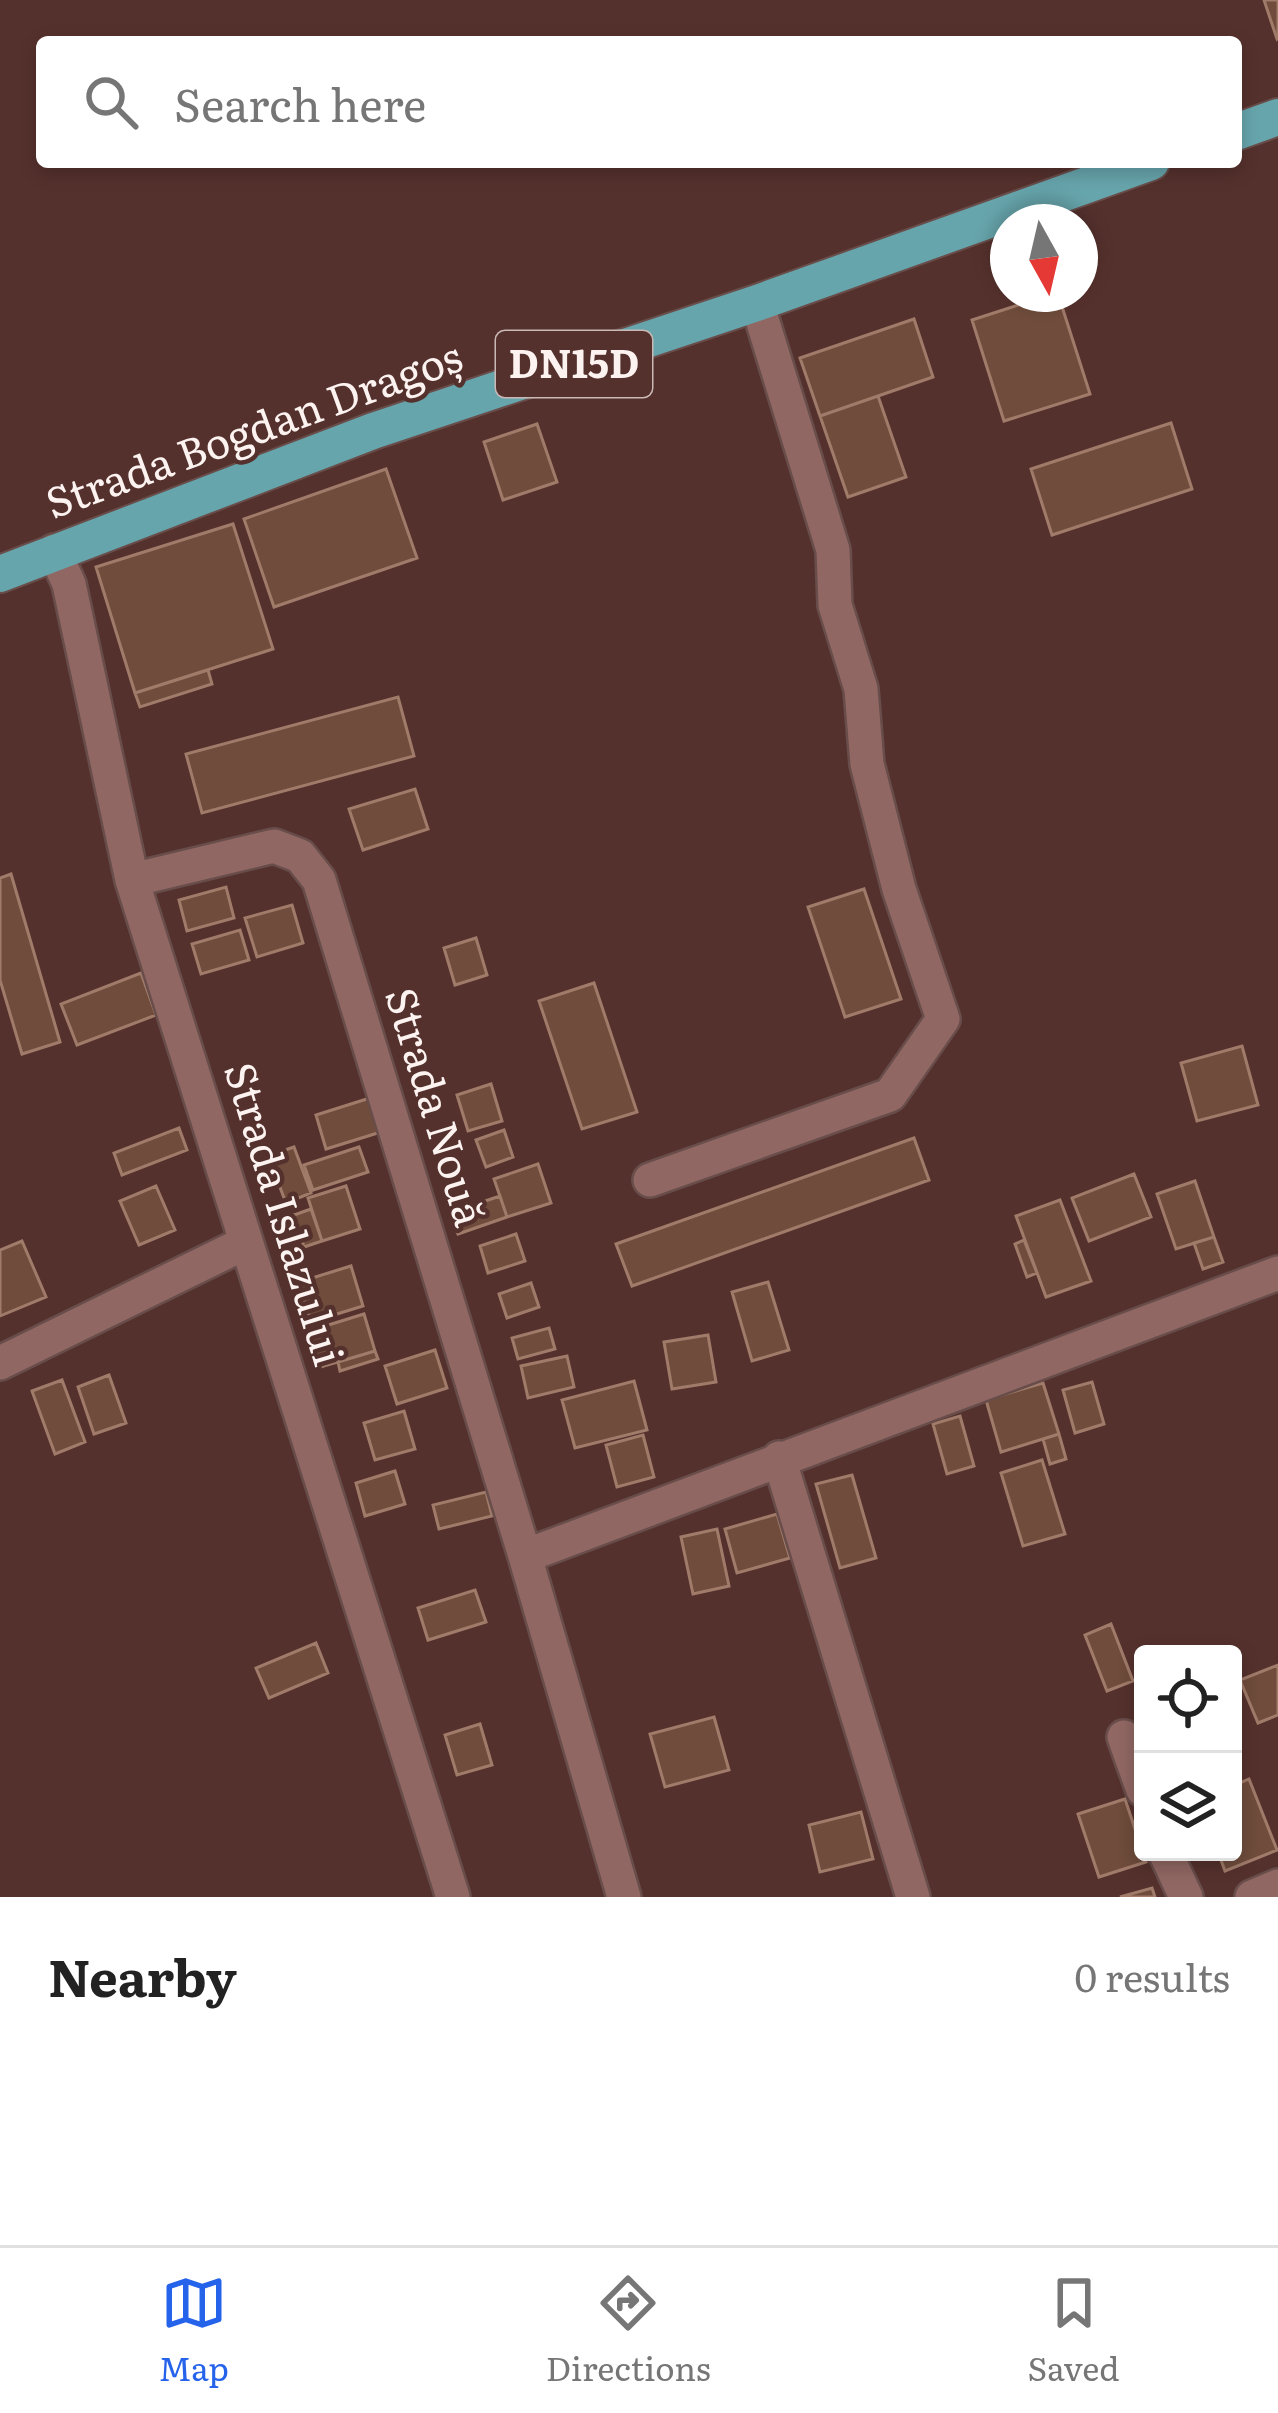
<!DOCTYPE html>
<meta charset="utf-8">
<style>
:root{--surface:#fff;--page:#f6f6f6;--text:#222;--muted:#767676;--line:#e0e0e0;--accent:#2563eb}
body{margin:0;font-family:Literata,serif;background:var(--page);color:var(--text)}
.controls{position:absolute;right:36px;bottom:36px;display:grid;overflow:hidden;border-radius:12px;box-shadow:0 6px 18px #0003}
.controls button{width:108px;height:108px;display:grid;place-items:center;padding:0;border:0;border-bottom:3px solid var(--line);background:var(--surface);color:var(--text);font:60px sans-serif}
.compass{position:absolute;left:990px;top:204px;width:108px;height:108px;border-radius:50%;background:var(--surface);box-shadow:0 6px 18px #0003;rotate:172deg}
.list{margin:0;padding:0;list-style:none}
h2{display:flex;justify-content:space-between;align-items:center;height:156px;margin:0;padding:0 48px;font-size:51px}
h2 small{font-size:39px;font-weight:400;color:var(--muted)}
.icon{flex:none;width:66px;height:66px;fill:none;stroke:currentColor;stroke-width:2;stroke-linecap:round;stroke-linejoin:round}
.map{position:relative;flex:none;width:1278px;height:1897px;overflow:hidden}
.search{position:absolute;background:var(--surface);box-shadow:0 6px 18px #0003;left:36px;right:36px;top:36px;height:132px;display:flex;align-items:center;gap:30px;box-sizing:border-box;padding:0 42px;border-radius:12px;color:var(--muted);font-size:45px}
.sheet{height:348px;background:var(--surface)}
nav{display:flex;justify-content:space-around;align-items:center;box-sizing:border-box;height:168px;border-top:3px solid var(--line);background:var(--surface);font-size:33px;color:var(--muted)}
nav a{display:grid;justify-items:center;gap:6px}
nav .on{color:var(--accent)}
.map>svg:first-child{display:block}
.building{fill:#6f4c3c;stroke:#a17b6a;stroke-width:3}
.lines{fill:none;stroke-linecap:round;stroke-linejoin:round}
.minor-casing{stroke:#684d4a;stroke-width:38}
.major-casing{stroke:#684d4a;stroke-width:40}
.minor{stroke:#906763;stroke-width:33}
.major{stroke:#67a5ac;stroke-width:36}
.labels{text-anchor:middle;stroke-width:9;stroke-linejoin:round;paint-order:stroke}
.shield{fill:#55312d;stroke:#cab9b6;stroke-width:3}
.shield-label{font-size:39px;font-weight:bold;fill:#fcf3f1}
.street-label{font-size:42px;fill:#fcf3f1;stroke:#55312d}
</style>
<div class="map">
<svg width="1278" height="1897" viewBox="0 0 1278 1897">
<rect width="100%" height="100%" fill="#55312d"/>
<path class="building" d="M 1264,0 L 1278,0 L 1278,38 L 1277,39 Z
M 1052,294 L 1058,294 L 1090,394 L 1004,421 L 972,320 Z
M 914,319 L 933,377 L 820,416 L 800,358 Z
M 878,396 L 906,477 L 848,497 L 820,416 Z
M 1171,423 L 1192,489 L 1052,535 L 1031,469 Z
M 537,424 L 557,482 L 503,500 L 484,442 Z
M 386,469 L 417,558 L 274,607 L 244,519 Z
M 233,524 L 273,649 L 135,693 L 96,567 Z
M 208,670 L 212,684 L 140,707 L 135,693 Z
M 398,697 L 414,756 L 202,813 L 186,754 Z
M 415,789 L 428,829 L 363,850 L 349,809 Z
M 11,874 L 60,1042 L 22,1054 L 0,980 L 0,878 Z
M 226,887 L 234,918 L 187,931 L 179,900 Z
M 864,889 L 901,999 L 845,1017 L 808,907 Z
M 292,905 L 303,943 L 257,957 L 245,918 Z
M 240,930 L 249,960 L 201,974 L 192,944 Z
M 476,938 L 487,975 L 455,985 L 444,948 Z
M 141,973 L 156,1015 L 77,1045 L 61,1004 Z
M 594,983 L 637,1112 L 582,1129 L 539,1001 Z
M 1242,1046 L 1258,1105 L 1197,1121 L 1181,1063 Z
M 491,1084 L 502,1121 L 468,1131 L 457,1095 Z
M 370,1098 L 381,1132 L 326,1149 L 316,1115 Z
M 179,1128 L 187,1150 L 122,1175 L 114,1153 Z
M 504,1130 L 513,1157 L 486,1167 L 476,1140 Z
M 914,1138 L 929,1180 L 632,1286 L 616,1244 Z
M 294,1147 L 311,1193 L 286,1203 L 268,1156 Z
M 359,1147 L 368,1172 L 313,1190 L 304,1165 Z
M 538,1164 L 551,1203 L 507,1217 L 494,1179 Z
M 1134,1174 L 1151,1217 L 1089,1241 L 1072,1198 Z
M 1195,1181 L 1214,1237 L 1176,1249 L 1157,1194 Z
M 156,1186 L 175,1230 L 139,1245 L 120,1201 Z
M 346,1186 L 360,1229 L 322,1241 L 308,1198 Z
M 500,1196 L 507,1217 L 458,1234 L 450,1213 Z
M 1060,1200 L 1091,1281 L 1046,1297 L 1016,1216 Z
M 311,1209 L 322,1241 L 304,1247 L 294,1215 Z
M 516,1234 L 525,1261 L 488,1273 L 480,1246 Z
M 1214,1237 L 1223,1262 L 1203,1269 L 1194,1243 Z
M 1024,1240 L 1037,1273 L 1027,1277 L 1015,1244 Z
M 22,1241 L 46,1297 L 0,1316 L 0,1250 Z
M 351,1266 L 363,1306 L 311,1322 L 299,1282 Z
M 768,1282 L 789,1350 L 752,1361 L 732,1292 Z
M 531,1283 L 539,1307 L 507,1318 L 499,1294 Z
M 364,1314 L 375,1351 L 321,1367 L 309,1331 Z
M 549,1328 L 555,1349 L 518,1359 L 512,1338 Z
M 708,1335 L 716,1382 L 672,1389 L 664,1342 Z
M 435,1350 L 447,1388 L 397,1404 L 385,1366 Z
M 375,1351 L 378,1359 L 340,1371 L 338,1362 Z
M 567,1356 L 574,1387 L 528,1398 L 521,1366 Z
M 109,1375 L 126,1423 L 94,1434 L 78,1387 Z
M 62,1380 L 85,1442 L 55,1454 L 32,1391 Z
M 634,1381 L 647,1430 L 575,1448 L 562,1400 Z
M 1092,1382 L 1104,1424 L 1075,1433 L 1063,1390 Z
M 1043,1383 L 1059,1434 L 1001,1452 L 986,1400 Z
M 404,1411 L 415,1449 L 375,1460 L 364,1423 Z
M 960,1416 L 974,1466 L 947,1474 L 933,1424 Z
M 1059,1434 L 1066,1459 L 1050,1464 L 1043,1439 Z
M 643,1435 L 654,1477 L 617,1487 L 606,1445 Z
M 1042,1460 L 1065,1534 L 1023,1546 L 1001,1473 Z
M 395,1471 L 405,1504 L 365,1516 L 356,1483 Z
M 852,1475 L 876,1558 L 840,1568 L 816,1484 Z
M 486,1492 L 492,1516 L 439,1529 L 433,1505 Z
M 777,1514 L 790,1558 L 737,1573 L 725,1529 Z
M 717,1529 L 729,1586 L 693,1594 L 681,1537 Z
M 475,1590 L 486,1622 L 428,1640 L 418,1608 Z
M 1111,1624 L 1133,1681 L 1107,1691 L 1085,1635 Z
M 316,1643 L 328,1673 L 269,1698 L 256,1668 Z
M 1278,1665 L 1278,1715 L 1258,1723 L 1240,1680 Z
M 714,1717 L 729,1770 L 665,1787 L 650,1734 Z
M 480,1724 L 492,1765 L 457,1775 L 445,1735 Z
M 1249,1779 L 1277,1850 L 1225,1871 L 1218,1852 L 1233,1852 L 1233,1786 Z
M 1125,1799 L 1146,1862 L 1099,1877 L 1078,1814 Z
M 861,1812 L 873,1859 L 820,1872 L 809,1825 Z
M 1152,1888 L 1155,1897 L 1120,1897 Z"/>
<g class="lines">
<g class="minor-casing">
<path id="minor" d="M 54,551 L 69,584 L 132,880 L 453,1897
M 132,880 L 274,846 L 300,856 L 319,880 L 525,1556 L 624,1897
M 650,1180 L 890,1095 L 943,1019 L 899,889 L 867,764 L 861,689 L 835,605 L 833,550 L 757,303
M 0,1363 L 245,1243
M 779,1458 L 913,1897
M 525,1556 L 1278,1273
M 1124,1737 L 1143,1790
M 1165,1852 L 1186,1897
M 1252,1897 L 1278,1886"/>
</g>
<g class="major-casing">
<path id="major" d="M 1236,132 L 1278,117
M 0,574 L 373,431 L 757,303 L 1151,162"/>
</g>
<use href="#minor" class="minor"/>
<use href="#major" class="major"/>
</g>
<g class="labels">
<rect class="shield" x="496" y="331" width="156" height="66" rx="9"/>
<g class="shield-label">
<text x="574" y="378">DN15D</text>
</g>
<g class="street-label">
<text transform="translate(254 430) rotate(-20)" y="15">Strada Bogdan Dragoș</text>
<text transform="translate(435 1107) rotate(73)" y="15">Strada Nouă</text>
<text transform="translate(284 1214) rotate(73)" y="15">Strada Islazului</text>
</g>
</g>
</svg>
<div class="controls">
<button><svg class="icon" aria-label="locate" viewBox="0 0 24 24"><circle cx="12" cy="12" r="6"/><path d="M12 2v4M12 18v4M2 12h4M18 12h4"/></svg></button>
<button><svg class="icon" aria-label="layers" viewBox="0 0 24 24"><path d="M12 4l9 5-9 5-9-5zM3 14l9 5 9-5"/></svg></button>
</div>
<svg class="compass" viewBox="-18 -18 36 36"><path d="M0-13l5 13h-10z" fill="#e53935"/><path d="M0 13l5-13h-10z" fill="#767676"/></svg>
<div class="search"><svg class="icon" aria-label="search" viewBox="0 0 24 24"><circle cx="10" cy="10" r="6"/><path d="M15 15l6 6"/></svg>Search here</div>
</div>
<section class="sheet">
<h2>Nearby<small>0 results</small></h2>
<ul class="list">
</ul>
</section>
<nav>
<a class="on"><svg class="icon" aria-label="map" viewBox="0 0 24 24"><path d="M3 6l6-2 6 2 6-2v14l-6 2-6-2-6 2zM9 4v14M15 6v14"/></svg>Map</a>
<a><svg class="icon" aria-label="directions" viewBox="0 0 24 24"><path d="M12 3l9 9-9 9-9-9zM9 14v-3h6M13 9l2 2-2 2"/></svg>Directions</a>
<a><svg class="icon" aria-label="saved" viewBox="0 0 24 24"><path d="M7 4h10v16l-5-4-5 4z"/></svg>Saved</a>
</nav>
